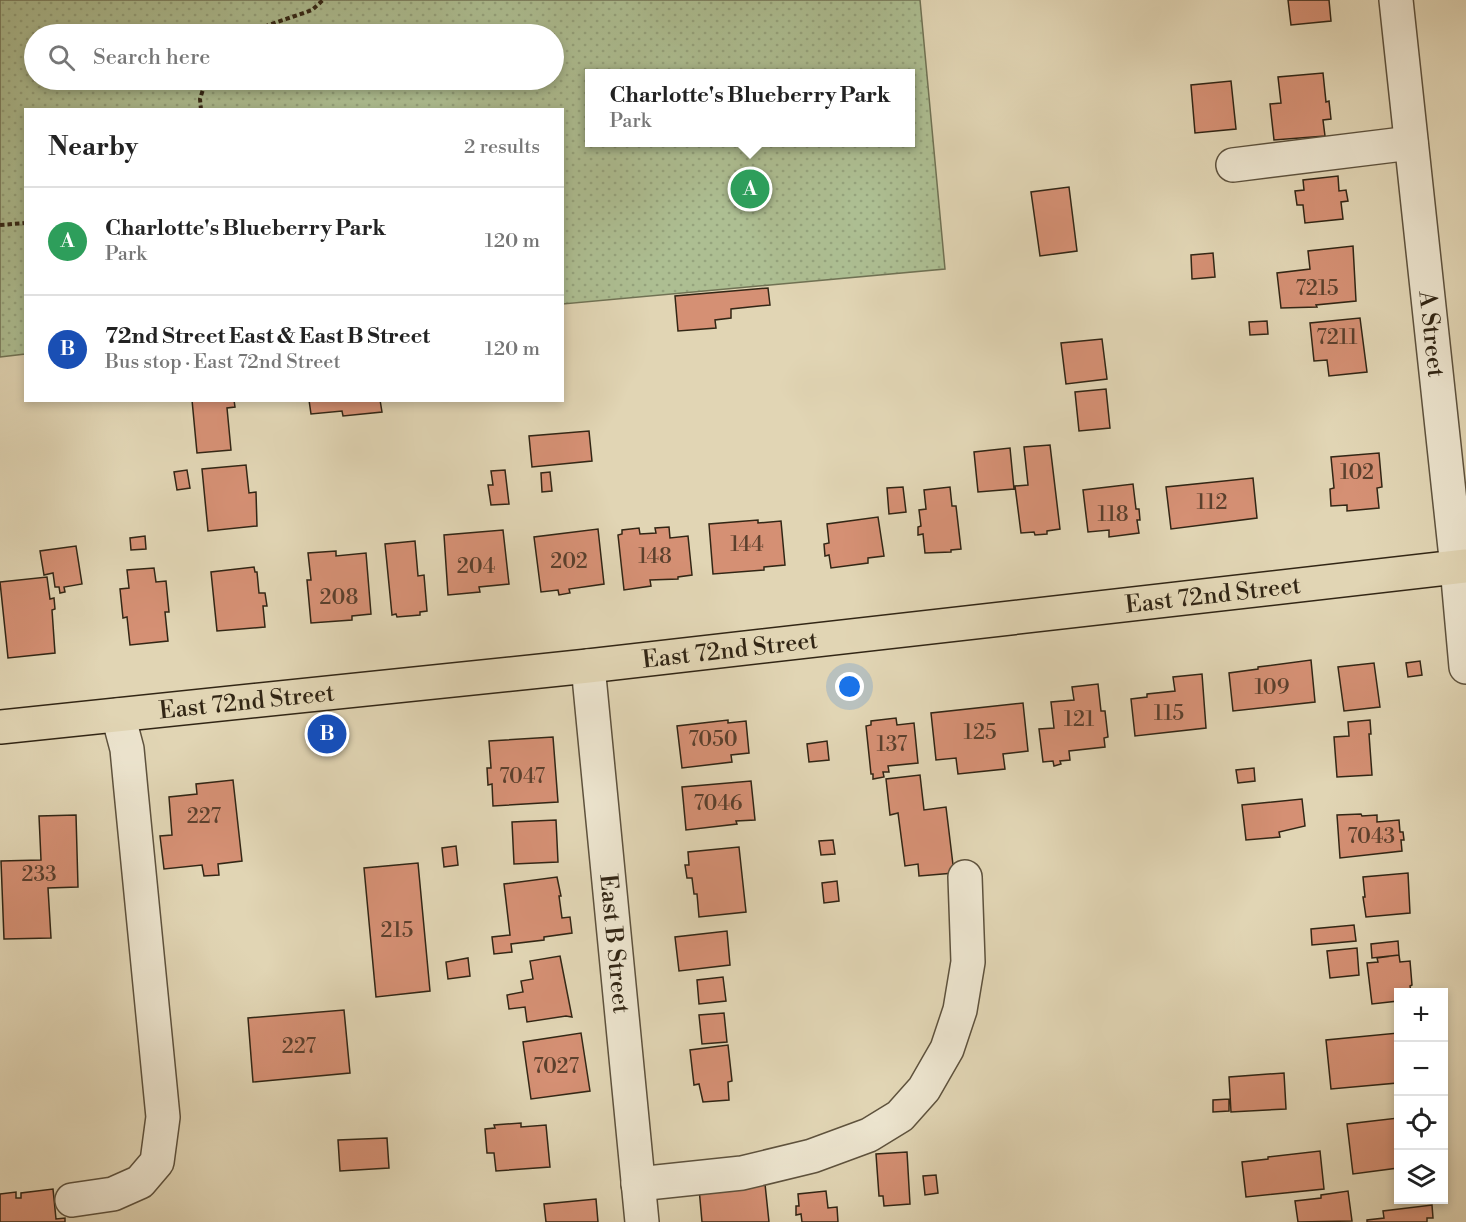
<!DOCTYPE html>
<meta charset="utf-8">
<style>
:root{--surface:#fff;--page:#f6f6f6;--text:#222;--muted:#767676;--line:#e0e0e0;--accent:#8f2418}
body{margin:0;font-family:"Libre Bodoni",serif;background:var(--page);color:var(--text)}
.controls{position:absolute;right:18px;bottom:18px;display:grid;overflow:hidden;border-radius:0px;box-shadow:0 3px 9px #0003}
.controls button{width:54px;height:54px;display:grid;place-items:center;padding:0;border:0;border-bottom:2px solid var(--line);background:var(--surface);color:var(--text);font:30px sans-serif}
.you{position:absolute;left:850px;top:687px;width:21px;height:21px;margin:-15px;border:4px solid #fff;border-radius:50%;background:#1a73e8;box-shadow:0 0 0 9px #1a73e833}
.badge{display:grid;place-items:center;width:39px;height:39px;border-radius:50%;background:var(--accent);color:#fff;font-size:20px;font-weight:700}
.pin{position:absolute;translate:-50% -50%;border:3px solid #fff;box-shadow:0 2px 6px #0006}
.popup{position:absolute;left:585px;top:69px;width:330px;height:78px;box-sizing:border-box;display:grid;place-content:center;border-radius:0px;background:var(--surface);filter:drop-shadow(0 2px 4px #0005);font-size:20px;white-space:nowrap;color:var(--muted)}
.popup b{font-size:22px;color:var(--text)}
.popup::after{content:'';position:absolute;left:50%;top:100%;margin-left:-12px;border:12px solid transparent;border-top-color:var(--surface)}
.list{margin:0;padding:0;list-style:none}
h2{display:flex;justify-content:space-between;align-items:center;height:78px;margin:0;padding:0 24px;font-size:26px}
h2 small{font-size:20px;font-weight:400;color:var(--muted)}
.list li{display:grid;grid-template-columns:39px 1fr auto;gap:18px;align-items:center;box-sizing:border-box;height:108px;padding:0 24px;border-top:2px solid var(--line)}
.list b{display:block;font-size:22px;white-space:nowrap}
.list p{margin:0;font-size:20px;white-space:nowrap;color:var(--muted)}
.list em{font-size:20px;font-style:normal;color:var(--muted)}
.icon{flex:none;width:33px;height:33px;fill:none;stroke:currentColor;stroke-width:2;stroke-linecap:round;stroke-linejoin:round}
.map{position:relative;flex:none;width:1466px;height:1222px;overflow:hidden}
.search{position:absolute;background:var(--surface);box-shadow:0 3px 9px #0003;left:24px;top:24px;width:540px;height:66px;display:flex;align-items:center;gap:15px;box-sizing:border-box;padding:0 21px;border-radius:33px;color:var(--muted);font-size:22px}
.panel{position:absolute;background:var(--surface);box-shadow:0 3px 9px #0003;left:24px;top:108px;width:540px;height:294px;border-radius:0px}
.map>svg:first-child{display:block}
.park{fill:url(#park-dots);stroke:#707254;stroke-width:1.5;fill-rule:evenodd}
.building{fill:#d59074;stroke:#322615;stroke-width:1.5}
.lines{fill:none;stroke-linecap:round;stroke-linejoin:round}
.minor-casing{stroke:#5e523d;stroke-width:36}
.major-casing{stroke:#322615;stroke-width:36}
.path{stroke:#322615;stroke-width:4;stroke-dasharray:4.5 3;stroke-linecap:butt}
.minor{stroke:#ece4ce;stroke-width:33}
.major{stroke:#e1d5b4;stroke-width:33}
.labels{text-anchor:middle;stroke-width:6;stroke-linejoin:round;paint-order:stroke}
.number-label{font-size:21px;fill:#5b402d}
.street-label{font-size:24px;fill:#322615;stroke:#ece4ce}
</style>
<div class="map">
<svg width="1466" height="1222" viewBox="0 0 1466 1222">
<defs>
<pattern id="park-dots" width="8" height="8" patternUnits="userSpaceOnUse" patternTransform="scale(1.5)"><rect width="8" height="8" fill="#adbe92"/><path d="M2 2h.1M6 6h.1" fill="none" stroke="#95a37d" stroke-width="1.8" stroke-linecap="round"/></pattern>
</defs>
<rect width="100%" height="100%" fill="#e1d5b4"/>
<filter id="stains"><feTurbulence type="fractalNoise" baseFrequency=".00333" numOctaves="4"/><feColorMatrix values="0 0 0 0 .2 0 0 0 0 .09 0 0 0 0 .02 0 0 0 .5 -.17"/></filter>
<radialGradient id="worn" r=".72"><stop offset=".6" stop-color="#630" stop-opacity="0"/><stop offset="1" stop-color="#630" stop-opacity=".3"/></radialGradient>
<path class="park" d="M 0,0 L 920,0 L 945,269 L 563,304 L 562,110 L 26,110 L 25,354 L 0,357 ZM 34,34 L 554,34 L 554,80 L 34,80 ZM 590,74 L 910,74 L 910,142 L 590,142 Z"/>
<path class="building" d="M 1288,0 L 1329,0 L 1331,21 L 1291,25 Z
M 1323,73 L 1326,102 L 1329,101 L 1331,119 L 1323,120 L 1325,136 L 1274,140 L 1270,104 L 1281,103 L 1278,77 Z
M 1231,81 L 1236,129 L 1195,133 L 1191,85 Z
M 1338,176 L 1339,191 L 1346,190 L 1348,201 L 1341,202 L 1343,219 L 1305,223 L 1303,205 L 1297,205 L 1295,191 L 1304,190 L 1303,180 Z
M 1069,187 L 1077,251 L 1040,256 L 1031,192 Z
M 1353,246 L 1356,301 L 1316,305 L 1317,307 L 1281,308 L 1277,273 L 1310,269 L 1308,251 Z
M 1213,253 L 1215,277 L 1192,279 L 1191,255 Z
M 768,288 L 770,305 L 731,309 L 731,318 L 715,320 L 716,328 L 678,331 L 675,296 Z
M 1360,318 L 1367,372 L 1329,376 L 1327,360 L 1314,361 L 1310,323 Z
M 1267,321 L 1268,334 L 1250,335 L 1249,322 Z
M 1102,339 L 1107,379 L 1066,384 L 1061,343 Z
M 1106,389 L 1110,428 L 1079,431 L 1075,392 Z
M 192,400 L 234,400 L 235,407 L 227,408 L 231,450 L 197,453 Z
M 309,400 L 380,400 L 382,412 L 343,416 L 342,411 L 311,414 Z
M 589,431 L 592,461 L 532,467 L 529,436 Z
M 1050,445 L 1060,529 L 1047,531 L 1047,534 L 1035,535 L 1034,532 L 1021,533 L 1015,486 L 1028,485 L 1024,447 Z
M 1010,448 L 1014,489 L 978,492 L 974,452 Z
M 1379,453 L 1382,487 L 1377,488 L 1379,508 L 1347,511 L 1347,505 L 1331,506 L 1330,489 L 1334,488 L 1331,457 Z
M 246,465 L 249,493 L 256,492 L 257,526 L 208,531 L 202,469 Z
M 187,470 L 190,488 L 177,490 L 174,472 Z
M 505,470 L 509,504 L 491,505 L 488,485 L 493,485 L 491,471 Z
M 550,472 L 552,491 L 542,492 L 541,473 Z
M 1253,478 L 1257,518 L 1171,529 L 1166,487 Z
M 1133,484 L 1136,509 L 1139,509 L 1140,520 L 1137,520 L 1139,533 L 1109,537 L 1109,530 L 1088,532 L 1083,490 Z
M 903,487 L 906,512 L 889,514 L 887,488 Z
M 950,487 L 952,506 L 956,506 L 961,549 L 951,550 L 951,552 L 925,553 L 923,534 L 918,535 L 918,527 L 921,526 L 919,510 L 926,509 L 924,490 Z
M 878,517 L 884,556 L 868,558 L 868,563 L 831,568 L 829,555 L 825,556 L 824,544 L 829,543 L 827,524 Z
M 758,520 L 758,523 L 781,521 L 785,565 L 764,567 L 764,570 L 713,574 L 709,524 Z
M 669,527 L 670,538 L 688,536 L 692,575 L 678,577 L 678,579 L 650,580 L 651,586 L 624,590 L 618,535 L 622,534 L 622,530 L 639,528 L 640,534 L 656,533 L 655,528 Z
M 598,529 L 604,584 L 569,589 L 570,593 L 559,595 L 558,590 L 541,592 L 534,537 Z
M 503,530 L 509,584 L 479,587 L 480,592 L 448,595 L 444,535 Z
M 145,536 L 146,549 L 131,550 L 130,538 Z
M 415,541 L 418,576 L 424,575 L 427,611 L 420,612 L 420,615 L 397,617 L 396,614 L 392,615 L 385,544 Z
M 76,546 L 82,584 L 64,587 L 65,592 L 60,593 L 59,587 L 55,587 L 53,573 L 44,575 L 40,551 Z
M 336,551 L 336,556 L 366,553 L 371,614 L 352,616 L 352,620 L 311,623 L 307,580 L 311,580 L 308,553 Z
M 254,567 L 255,572 L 257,572 L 259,593 L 265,593 L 267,606 L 263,606 L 265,627 L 217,631 L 211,572 Z
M 154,568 L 156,582 L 166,581 L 169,612 L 165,612 L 168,641 L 130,645 L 127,617 L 123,618 L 120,589 L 129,588 L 127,570 Z
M 47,577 L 50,599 L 54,598 L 55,609 L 52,610 L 55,653 L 8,658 L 0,582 Z
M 1311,660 L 1315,702 L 1233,711 L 1229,673 L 1258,669 L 1258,667 Z
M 1420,661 L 1422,675 L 1408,677 L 1406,663 Z
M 1374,663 L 1380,707 L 1344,711 L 1338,667 Z
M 1202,674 L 1206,728 L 1135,736 L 1131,699 L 1147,697 L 1147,694 L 1175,691 L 1173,677 Z
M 1098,684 L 1101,711 L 1105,711 L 1108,737 L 1104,738 L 1105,747 L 1069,751 L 1070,760 L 1060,761 L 1061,764 L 1054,766 L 1053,761 L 1043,762 L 1039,729 L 1054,728 L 1051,702 L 1074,700 L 1072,687 Z
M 1023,703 L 1028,751 L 1003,754 L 1005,769 L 958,774 L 956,758 L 936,760 L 931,713 Z
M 896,718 L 897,725 L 914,723 L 918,763 L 888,766 L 889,772 L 883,772 L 884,777 L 873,779 L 873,774 L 871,774 L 866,726 L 871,725 L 871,721 Z
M 728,720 L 728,723 L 746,721 L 749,753 L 731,755 L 732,762 L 682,768 L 677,726 Z
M 1370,720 L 1371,734 L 1369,734 L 1372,775 L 1337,777 L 1334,737 L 1349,736 L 1348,722 Z
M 553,737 L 558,802 L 493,806 L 492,784 L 488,785 L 487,768 L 491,768 L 489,741 Z
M 827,741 L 829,760 L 809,762 L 807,744 Z
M 1254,768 L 1255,781 L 1238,783 L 1236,770 Z
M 920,775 L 924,810 L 946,807 L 954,873 L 919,876 L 918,864 L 905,866 L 898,813 L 890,815 L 886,779 Z
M 233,780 L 242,861 L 218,864 L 219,875 L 204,876 L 202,865 L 164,869 L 160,836 L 172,835 L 169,797 L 197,794 L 196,784 Z
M 751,781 L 755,820 L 736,821 L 737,824 L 686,830 L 682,787 Z
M 1302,799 L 1305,826 L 1279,832 L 1280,837 L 1246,840 L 1242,805 Z
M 1361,814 L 1362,816 L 1377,815 L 1377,822 L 1399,820 L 1400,832 L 1403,832 L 1404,840 L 1401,840 L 1402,851 L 1340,858 L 1337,815 Z
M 76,815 L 78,887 L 48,888 L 51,938 L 4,939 L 1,861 L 41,860 L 39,816 Z
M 556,820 L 558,862 L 514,864 L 512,822 Z
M 833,840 L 835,854 L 821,855 L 819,841 Z
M 456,846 L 458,865 L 444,867 L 442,848 Z
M 739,847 L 746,912 L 699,917 L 697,894 L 694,894 L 692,878 L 687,878 L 685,865 L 689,865 L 688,852 Z
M 418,863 L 430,991 L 376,997 L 364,868 Z
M 1408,873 L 1410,913 L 1366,917 L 1363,897 L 1365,897 L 1363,877 Z
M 557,877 L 561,896 L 559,896 L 562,918 L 570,917 L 572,933 L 544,937 L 544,940 L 511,944 L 512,952 L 494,954 L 492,937 L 510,935 L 504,884 Z
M 837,881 L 839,901 L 824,903 L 822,883 Z
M 1354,925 L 1356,941 L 1312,945 L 1311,929 Z
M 727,931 L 730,965 L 679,971 L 675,937 Z
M 1398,941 L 1399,955 L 1372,958 L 1371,944 Z
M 1357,948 L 1359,975 L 1330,978 L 1327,951 Z
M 1399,955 L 1400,962 L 1410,961 L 1412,985 L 1410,986 L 1411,992 L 1398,992 L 1398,1001 L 1372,1004 L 1367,963 L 1378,962 L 1377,958 Z
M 560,956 L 572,1017 L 566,1016 L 527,1022 L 525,1007 L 509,1009 L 507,995 L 523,992 L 521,981 L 533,979 L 530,961 Z
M 468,958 L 470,976 L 448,979 L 446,962 Z
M 723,977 L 726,1001 L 699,1004 L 697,980 Z
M 344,1010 L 350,1073 L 253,1082 L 248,1018 Z
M 724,1013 L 727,1042 L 702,1044 L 699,1015 Z
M 581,1033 L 590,1091 L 531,1099 L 523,1042 Z
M 1398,1033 L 1398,1080 L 1396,1080 L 1397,1083 L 1331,1089 L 1326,1040 Z
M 728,1045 L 732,1081 L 728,1082 L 729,1100 L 703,1102 L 699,1084 L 694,1085 L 690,1050 Z
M 1284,1073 L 1286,1109 L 1231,1112 L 1229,1077 Z
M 1229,1099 L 1229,1111 L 1213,1112 L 1213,1100 Z
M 1398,1118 L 1398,1168 L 1353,1174 L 1347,1124 Z
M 521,1123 L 521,1127 L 546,1125 L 550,1167 L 496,1171 L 494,1153 L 487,1153 L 485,1129 L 495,1128 L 494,1125 Z
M 387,1138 L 389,1168 L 340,1171 L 338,1140 Z
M 1320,1151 L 1324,1189 L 1246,1197 L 1242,1162 L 1268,1159 L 1268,1157 Z
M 907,1152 L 910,1204 L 884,1206 L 883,1196 L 879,1196 L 876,1154 Z
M 936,1175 L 938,1193 L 925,1195 L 923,1176 Z
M 765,1184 L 769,1222 L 702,1222 L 699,1188 Z
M 53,1189 L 56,1219 L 65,1218 L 65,1222 L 0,1222 L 0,1194 L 16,1192 L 16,1198 L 21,1198 L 21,1193 Z
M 826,1191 L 828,1208 L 837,1207 L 838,1222 L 802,1222 L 801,1214 L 796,1215 L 796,1206 L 799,1206 L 798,1194 Z
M 1348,1191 L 1352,1221 L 1298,1222 L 1295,1201 L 1321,1198 L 1321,1195 Z
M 596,1199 L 598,1222 L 546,1222 L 544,1204 Z
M 1432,1205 L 1433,1218 L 1427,1218 L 1427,1222 L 1367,1222 L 1367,1220 L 1384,1218 L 1383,1211 Z"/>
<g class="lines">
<g class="minor-casing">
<g id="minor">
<path id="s1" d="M 1396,0 L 1457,567 L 1466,667"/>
<path d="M 1233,165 L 1411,143"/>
<path id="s2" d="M 588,666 L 642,1222"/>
<path d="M 638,1184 L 742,1173 L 812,1156 L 869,1135 L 900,1116 L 924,1089 L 947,1049 L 960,1010 L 968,962 L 965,877"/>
<path d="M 72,1200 L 113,1194 L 140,1182 L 157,1162 L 163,1117 L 131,791 L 127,749 L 118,715"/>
</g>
</g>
<g class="major-casing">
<g id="major">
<path id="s3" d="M 0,727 L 588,666 L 1466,566"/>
</g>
</g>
<path class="path" d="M 243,34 L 312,10 L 323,0
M 201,110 L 200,99 L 206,80
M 0,225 L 26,223"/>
<use href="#minor" class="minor"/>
<use href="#major" class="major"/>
</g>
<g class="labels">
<g class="number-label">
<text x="1317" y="295">7215</text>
<text x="1337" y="344">7211</text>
<text x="1357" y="479">102</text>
<text x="1212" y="509">112</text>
<text x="1113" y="521">118</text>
<text x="747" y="551">144</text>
<text x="655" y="563">148</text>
<text x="569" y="568">202</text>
<text x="476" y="573">204</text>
<text x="339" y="604">208</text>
<text x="1272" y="694">109</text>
<text x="1169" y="720">115</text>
<text x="1079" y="726">121</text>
<text x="980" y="739">125</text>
<text x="713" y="746">7050</text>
<text x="892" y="751">137</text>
<text x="522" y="783">7047</text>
<text x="718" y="810">7046</text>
<text x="204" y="823">227</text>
<text x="1371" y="843">7043</text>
<text x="39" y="881">233</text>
<text x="397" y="937">215</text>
<text x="299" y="1053">227</text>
<text x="556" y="1073">7027</text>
</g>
<g class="street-label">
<text dy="8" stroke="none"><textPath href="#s1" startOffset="336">A Street</textPath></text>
<text dy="8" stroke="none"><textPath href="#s3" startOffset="1220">East 72nd Street</textPath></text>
<text dy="8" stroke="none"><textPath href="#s3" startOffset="734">East 72nd Street</textPath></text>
<text dy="8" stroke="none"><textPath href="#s3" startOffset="248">East 72nd Street</textPath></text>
<text dy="8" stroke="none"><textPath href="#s2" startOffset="279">East B Street</textPath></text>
</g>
</g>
<rect width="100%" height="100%" filter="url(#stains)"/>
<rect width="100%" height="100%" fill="url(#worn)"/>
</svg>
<div class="controls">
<button>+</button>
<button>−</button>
<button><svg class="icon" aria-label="locate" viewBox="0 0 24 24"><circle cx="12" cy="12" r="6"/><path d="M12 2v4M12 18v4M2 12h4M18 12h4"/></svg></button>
<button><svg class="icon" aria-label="layers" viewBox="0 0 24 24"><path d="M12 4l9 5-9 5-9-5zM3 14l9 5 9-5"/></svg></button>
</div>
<div class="you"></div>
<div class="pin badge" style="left:750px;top:189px;background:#2e9e5b">A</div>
<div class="popup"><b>Charlotte's Blueberry Park</b>Park</div>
<div class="pin badge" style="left:327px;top:734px;background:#1a4fb4">B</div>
<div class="search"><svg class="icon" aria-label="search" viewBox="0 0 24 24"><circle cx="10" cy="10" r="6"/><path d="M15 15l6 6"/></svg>Search here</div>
<section class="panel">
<h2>Nearby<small>2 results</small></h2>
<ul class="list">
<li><span class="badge" style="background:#2e9e5b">A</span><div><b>Charlotte's Blueberry Park</b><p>Park</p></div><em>120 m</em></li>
<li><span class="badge" style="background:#1a4fb4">B</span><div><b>72nd Street East &amp; East B Street</b><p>Bus stop · East 72nd Street</p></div><em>120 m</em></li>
</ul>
</section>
</div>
